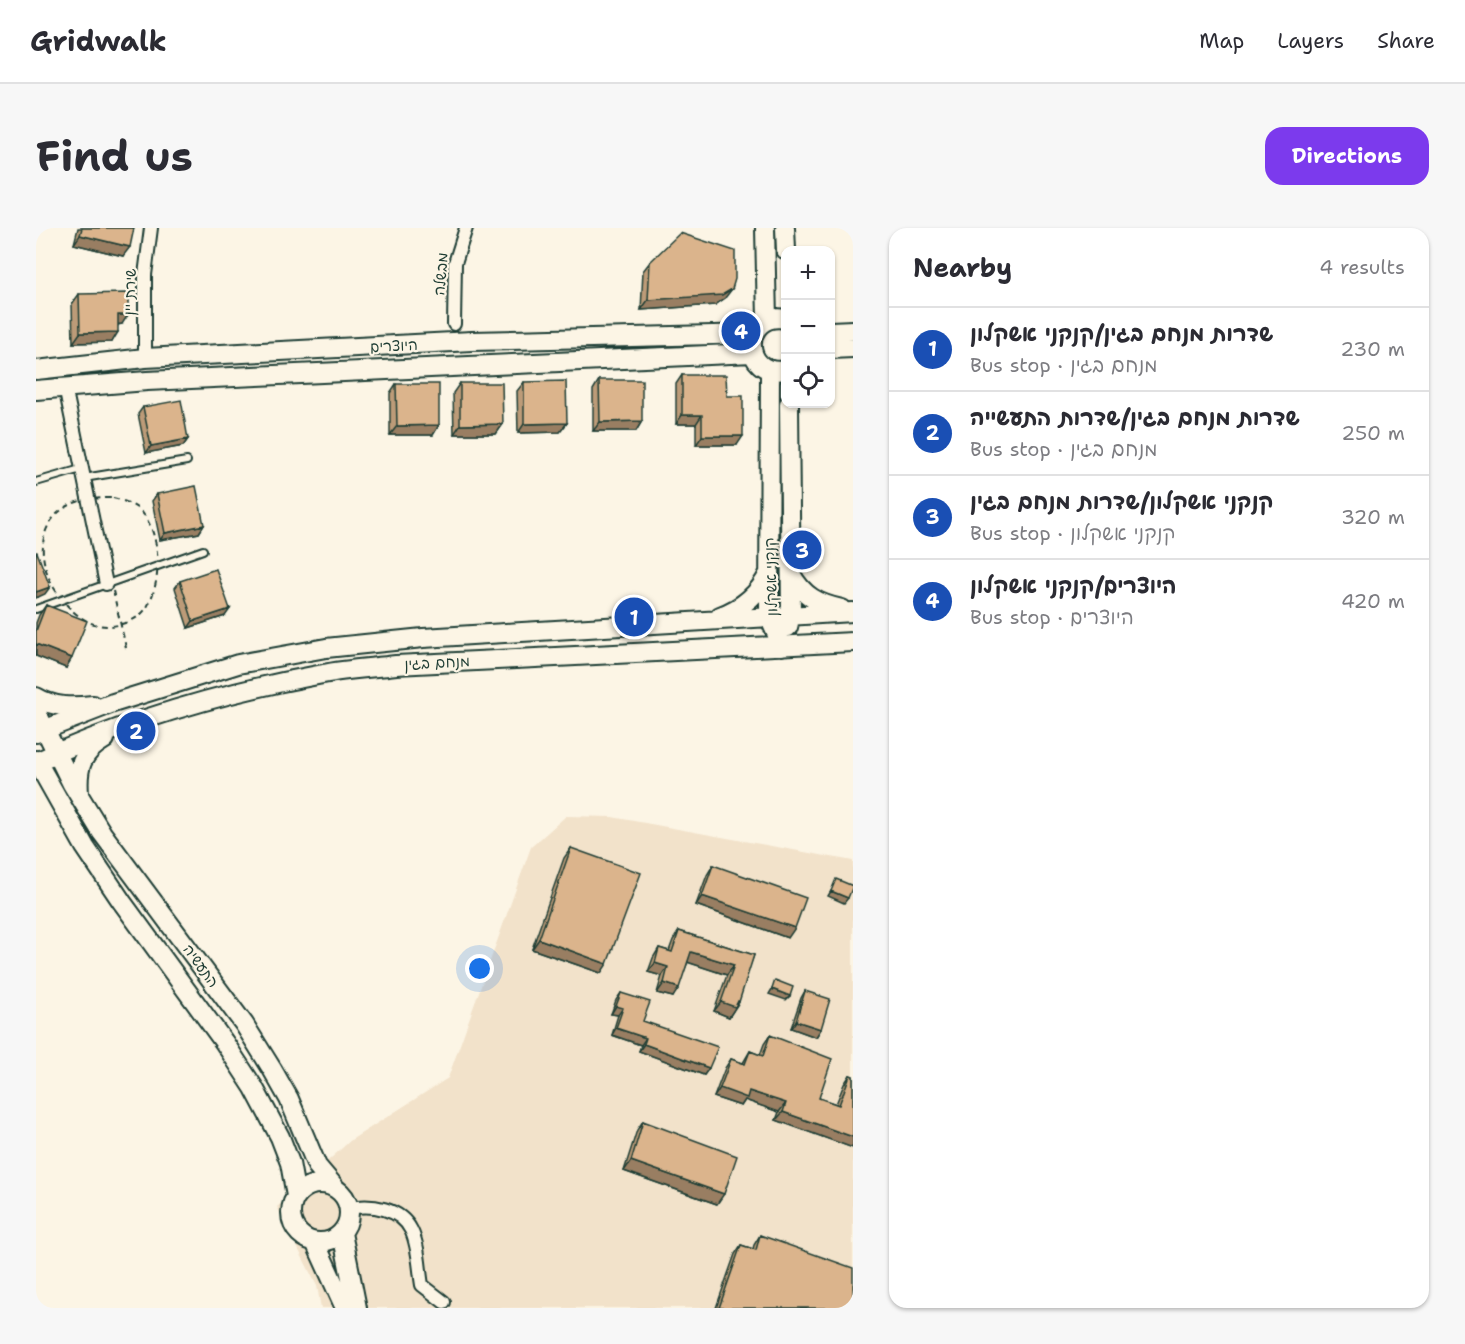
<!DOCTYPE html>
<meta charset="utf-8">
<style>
:root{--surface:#fff;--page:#f7f7f7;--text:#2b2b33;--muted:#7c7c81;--line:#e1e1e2;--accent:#7c3aed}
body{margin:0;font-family:"Shantell Sans","Playpen Sans Hebrew",sans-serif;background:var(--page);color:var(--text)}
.controls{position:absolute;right:18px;top:18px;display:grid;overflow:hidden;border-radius:12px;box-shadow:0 2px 4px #0004}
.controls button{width:54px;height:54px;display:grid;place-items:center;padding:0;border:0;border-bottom:2px solid var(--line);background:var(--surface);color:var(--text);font:30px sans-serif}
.you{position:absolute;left:444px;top:741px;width:21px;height:21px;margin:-15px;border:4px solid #fff;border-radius:50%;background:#1a73e8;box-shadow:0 0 0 9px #1a73e833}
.badge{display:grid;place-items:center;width:39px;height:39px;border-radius:50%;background:var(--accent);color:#fff;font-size:20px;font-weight:700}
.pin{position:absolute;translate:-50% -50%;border:3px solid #fff;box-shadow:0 2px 6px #0006}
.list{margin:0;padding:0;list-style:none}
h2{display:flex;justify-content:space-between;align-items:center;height:78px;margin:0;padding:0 24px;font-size:26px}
h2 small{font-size:20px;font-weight:400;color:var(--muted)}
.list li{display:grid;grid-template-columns:39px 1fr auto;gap:18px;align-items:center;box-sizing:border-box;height:84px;padding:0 24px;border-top:2px solid var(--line)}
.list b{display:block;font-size:22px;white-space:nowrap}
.list p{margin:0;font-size:20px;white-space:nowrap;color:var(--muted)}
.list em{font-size:20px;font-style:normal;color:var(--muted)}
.icon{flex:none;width:33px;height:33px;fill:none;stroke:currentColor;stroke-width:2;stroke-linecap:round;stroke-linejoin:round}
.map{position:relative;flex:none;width:817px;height:1080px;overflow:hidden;border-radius:18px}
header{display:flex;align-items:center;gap:36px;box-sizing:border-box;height:84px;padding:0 30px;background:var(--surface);border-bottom:2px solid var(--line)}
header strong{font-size:28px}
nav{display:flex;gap:33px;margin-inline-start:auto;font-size:21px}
.intro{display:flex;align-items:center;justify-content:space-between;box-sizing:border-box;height:144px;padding:0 36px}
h1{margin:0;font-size:42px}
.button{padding:15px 27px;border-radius:18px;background:var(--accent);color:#fff;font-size:21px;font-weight:700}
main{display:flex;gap:36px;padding:0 36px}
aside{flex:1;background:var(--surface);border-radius:18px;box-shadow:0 2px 4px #0004}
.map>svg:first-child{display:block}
.built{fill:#f2e2ca}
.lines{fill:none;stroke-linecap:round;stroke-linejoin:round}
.lane-casing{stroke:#1f3d34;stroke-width:10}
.street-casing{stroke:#1f3d34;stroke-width:16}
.secondary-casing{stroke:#1f3d34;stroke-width:22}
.path{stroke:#1f3d34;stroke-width:2;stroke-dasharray:6 4.5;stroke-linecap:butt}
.lane{stroke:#fcf5e5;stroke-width:6}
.street{stroke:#fcf5e5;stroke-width:12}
.secondary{stroke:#fcf5e5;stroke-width:18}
.wall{fill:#bc9b78;stroke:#1f3d34;stroke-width:1.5}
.shaded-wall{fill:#997e62;stroke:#1f3d34;stroke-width:1.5}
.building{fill:#dbb48c;stroke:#1f3d34;stroke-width:1.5}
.labels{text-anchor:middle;stroke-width:4.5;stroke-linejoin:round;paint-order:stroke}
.street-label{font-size:15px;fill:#1f3d34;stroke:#fcf5e5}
</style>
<header>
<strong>Gridwalk</strong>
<nav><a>Map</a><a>Layers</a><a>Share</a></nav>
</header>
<div class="intro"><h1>Find us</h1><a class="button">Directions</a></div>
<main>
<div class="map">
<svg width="817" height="1080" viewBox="0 0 817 1080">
<rect width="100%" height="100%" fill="#fcf5e5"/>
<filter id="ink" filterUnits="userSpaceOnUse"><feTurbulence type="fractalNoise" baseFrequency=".0167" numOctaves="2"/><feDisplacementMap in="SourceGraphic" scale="12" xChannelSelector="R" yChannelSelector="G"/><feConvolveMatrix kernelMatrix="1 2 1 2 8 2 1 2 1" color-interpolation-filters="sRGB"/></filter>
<g filter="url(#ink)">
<path class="built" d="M 530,588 L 576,589 L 817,633 L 817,1080 L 285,1080 L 281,1058 L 241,979 L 315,912 L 412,850 L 495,619 Z"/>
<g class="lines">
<g class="lane-casing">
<path id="lane" d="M 48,250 L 151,233
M 0,254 L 45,241
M 0,381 L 167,322"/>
</g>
<g class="street-casing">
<path id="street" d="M 418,96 L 419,35 L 430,0
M 109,130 L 109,47 L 115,0
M 29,159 L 70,356
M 314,980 C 336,976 364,980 375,1002 C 383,1018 383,1040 386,1057 L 408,1074"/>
</g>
<g class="secondary-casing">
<path id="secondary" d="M 729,0 L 731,92
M 749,0 L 750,22
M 750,91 C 705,82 704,151 750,142
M 794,103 L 817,102
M 794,121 L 817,120
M 0,142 L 109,130 L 436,113 L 717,106
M 734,142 L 733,389 L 746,418
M 0,162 L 111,153 L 716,125
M 755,346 C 767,368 782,376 806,381
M 684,388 C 706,380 723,366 733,345
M 752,399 L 755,387 L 753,176
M 0,469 C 18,480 37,479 57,477
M 0,483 L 36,556 L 66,605 L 208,796 L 236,841 L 253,871 L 281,938 L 298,958
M 0,505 L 77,475 L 202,436 L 290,420 L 387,410 L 817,384
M 0,532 L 49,619 L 86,674 L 188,814 L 218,860 L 244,909 L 254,935 L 260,968
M 0,534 C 92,492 188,464 287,446 C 311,441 336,440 360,437 L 817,414
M 43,565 C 41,539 45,525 69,511
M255 985a29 29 0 1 1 58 0a29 29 0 1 1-58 0Z
M 306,1005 L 321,1080
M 279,1014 L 309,1080"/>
</g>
<path class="path" d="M 77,270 C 88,273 101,277 108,287 C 125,310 126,354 111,379 C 106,387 98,392 89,395 C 57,406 35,386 18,360 C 0,329 1,288 41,274 C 52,270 65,270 77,270 Z
M 77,363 L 91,424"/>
<use href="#lane" class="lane"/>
<use href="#street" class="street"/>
<use href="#secondary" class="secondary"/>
</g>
<path class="wall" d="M 42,0 L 98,0 L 87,28 L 38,16 Z
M 614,34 L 689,70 L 679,77 L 605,82 L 607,43 Z
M 43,66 L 86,96 L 82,97 L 76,114 L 37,115 L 36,76 Z
M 646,147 L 691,168 L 701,217 L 660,217 L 660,196 L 640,196 L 640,156 Z
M 563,152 L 606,193 L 600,203 L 557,203 L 557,162 Z
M 488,154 L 531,195 L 524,204 L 482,205 L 481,163 Z
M 424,155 L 467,196 L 460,206 L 418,206 L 417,165 Z
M 360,156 L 403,197 L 397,207 L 354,207 L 354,165 Z
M 107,179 L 152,211 L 147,218 L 110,225 L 102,186 Z
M 121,266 L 168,297 L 163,305 L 124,312 L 116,273 Z
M 144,353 L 189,388 L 152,400 L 139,360 Z
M 10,377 L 30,440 L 0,428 L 0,395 L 3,387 Z
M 535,620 L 565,745 L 496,721 L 528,630 Z
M 677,637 L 752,710 L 660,677 L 671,647 Z
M 643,703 L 718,727 L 697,783 L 693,789 L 678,783 L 691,747 L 652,734 L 637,769 L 621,765 L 626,748 L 612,744 L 617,730 L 623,720 L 633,723 L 637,712 Z
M 769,763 L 785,801 L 780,809 L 755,800 L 765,770 Z
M 585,765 L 607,793 L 673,840 L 668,847 L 603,823 L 605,817 L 576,807 L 582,787 L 575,786 L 580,772 Z
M 734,807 L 783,870 L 800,876 L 808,856 L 814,847 L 817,848 L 817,920 L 740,892 L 743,884 L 709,872 L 705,878 L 678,869 L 689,840 L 695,831 L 707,835 L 714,823 L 724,827 L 728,816 Z
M 607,893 L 681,976 L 588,943 L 601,902 Z
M 724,1007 L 817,1080 L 680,1080 L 699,1026 L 705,1017 L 717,1021 L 718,1017 Z"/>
<path class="shaded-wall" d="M 44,7 L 94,19 L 87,28 L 38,16 Z
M 696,61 L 689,70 L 679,77 L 605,82 L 612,72 Z
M 82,87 L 92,87 L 86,96 L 75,97 Z
M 82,104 L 76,114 L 37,115 L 44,105 Z
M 646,187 L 666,187 L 660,196 L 640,196 Z
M 606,193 L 600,203 L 557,203 L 564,194 Z
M 531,195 L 524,204 L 482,205 L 488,196 Z
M 467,196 L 460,206 L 418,206 L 424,197 Z
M 403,197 L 397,207 L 354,207 L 361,198 Z
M 666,208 L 707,208 L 701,217 L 660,217 Z
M 152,211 L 147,218 L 110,225 L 115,218 Z
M 168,297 L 163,305 L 124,312 L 129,305 Z
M 14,359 L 9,366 L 0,370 L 0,364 Z
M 194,381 L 189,388 L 152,400 L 157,393 Z
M 0,416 L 36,430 L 30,440 L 0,428 Z
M 795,663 L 812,670 L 808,675 L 792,668 Z
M 666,668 L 759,700 L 752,710 L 660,677 Z
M 503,711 L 571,736 L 565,745 L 496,721 Z
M 655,724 L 698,737 L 691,747 L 648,733 Z
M 619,735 L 632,739 L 626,748 L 612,744 Z
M 628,755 L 643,760 L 637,769 L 621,765 Z
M 736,761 L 754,768 L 750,772 L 733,766 Z
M 702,773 L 703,774 L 693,789 L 678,783 L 685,774 Z
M 580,778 L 587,780 L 582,787 L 575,786 Z
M 760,793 L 785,801 L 780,809 L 755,800 Z
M 580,800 L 610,810 L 605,817 L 576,807 Z
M 608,816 L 673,840 L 668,847 L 603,823 Z
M 684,860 L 713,863 L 750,875 L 743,884 L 709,872 L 705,878 L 678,869 Z
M 747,884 L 817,909 L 817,920 L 740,892 Z
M 595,933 L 688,966 L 681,976 L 588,943 Z"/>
<path class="building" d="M 46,0 L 98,0 L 94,19 L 44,7 Z
M 644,5 L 699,23 L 699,51 L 696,61 L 686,67 L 612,72 L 614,34 Z
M 92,65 L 92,87 L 82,87 L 82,104 L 44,105 L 43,66 Z
M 646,147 L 690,147 L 691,168 L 707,168 L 707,208 L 666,208 L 666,187 L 646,187 Z
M 563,152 L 606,152 L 606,193 L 564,194 Z
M 530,153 L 531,195 L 488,196 L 488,154 Z
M 424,155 L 466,155 L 467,196 L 424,197 Z
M 360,156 L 403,156 L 403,197 L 361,198 Z
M 145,172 L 152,211 L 115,218 L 107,179 Z
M 160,258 L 168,297 L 129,305 L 121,266 Z
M 0,324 L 1,324 L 14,359 L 0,364 Z
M 180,341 L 194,381 L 157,393 L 144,353 Z
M 10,377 L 51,393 L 36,430 L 0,416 L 0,403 Z
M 535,620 L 605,645 L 571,736 L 503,711 Z
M 677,637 L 770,670 L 759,700 L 666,668 Z
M 800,651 L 817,658 L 812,670 L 795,663 Z
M 643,703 L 718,727 L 703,774 L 702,773 L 699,779 L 685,774 L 698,737 L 655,724 L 643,760 L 628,755 L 632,739 L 619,735 L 623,720 L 636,724 Z
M 739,752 L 757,759 L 754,768 L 736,761 Z
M 769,763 L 794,771 L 785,801 L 760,793 Z
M 585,765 L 614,774 L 607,793 L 682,819 L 673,840 L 608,816 L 610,810 L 580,800 L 587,780 L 580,778 Z
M 734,807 L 796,831 L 783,870 L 803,877 L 814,847 L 817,848 L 817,909 L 747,884 L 750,875 L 713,863 L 711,870 L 684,860 L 695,831 L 709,836 L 714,823 L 727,828 Z
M 607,893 L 701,928 L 688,966 L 595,933 Z
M 724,1007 L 817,1040 L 817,1080 L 683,1080 L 705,1017 L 720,1022 Z"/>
</g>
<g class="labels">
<g class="street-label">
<text transform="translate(405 46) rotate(-85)" y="5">מבשלה</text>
<text transform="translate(94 64) rotate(-88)" y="5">שירת יין</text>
<text transform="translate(358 118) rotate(-3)" y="5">היוצרים</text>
<text transform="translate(735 349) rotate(-92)" y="5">קנקני אשקלון</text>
<text transform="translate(401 435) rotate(-3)" y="5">מנחם בגין</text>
<text transform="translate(165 738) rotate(54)" y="5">התעשיה</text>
</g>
</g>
</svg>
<div class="controls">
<button>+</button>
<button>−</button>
<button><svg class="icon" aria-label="locate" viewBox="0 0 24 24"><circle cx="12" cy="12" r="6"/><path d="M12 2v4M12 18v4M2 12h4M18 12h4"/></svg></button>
</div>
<div class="you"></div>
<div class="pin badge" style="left:598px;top:389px;background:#1a4fb4">1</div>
<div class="pin badge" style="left:100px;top:503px;background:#1a4fb4">2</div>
<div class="pin badge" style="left:766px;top:322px;background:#1a4fb4">3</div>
<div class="pin badge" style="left:705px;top:103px;background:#1a4fb4">4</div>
</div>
<aside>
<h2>Nearby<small>4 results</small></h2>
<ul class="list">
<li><span class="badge" style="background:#1a4fb4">1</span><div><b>שדרות מנחם בגין/קנקני אשקלון</b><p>Bus stop · מנחם בגין</p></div><em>230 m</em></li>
<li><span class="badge" style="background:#1a4fb4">2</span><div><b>שדרות מנחם בגין/שדרות התעשייה</b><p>Bus stop · מנחם בגין</p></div><em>250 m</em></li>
<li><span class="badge" style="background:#1a4fb4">3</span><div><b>קנקני אשקלון/שדרות מנחם בגין</b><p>Bus stop · קנקני אשקלון</p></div><em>320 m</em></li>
<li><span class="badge" style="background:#1a4fb4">4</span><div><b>היוצרים/קנקני אשקלון</b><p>Bus stop · היוצרים</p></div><em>420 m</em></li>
</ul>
</aside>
</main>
